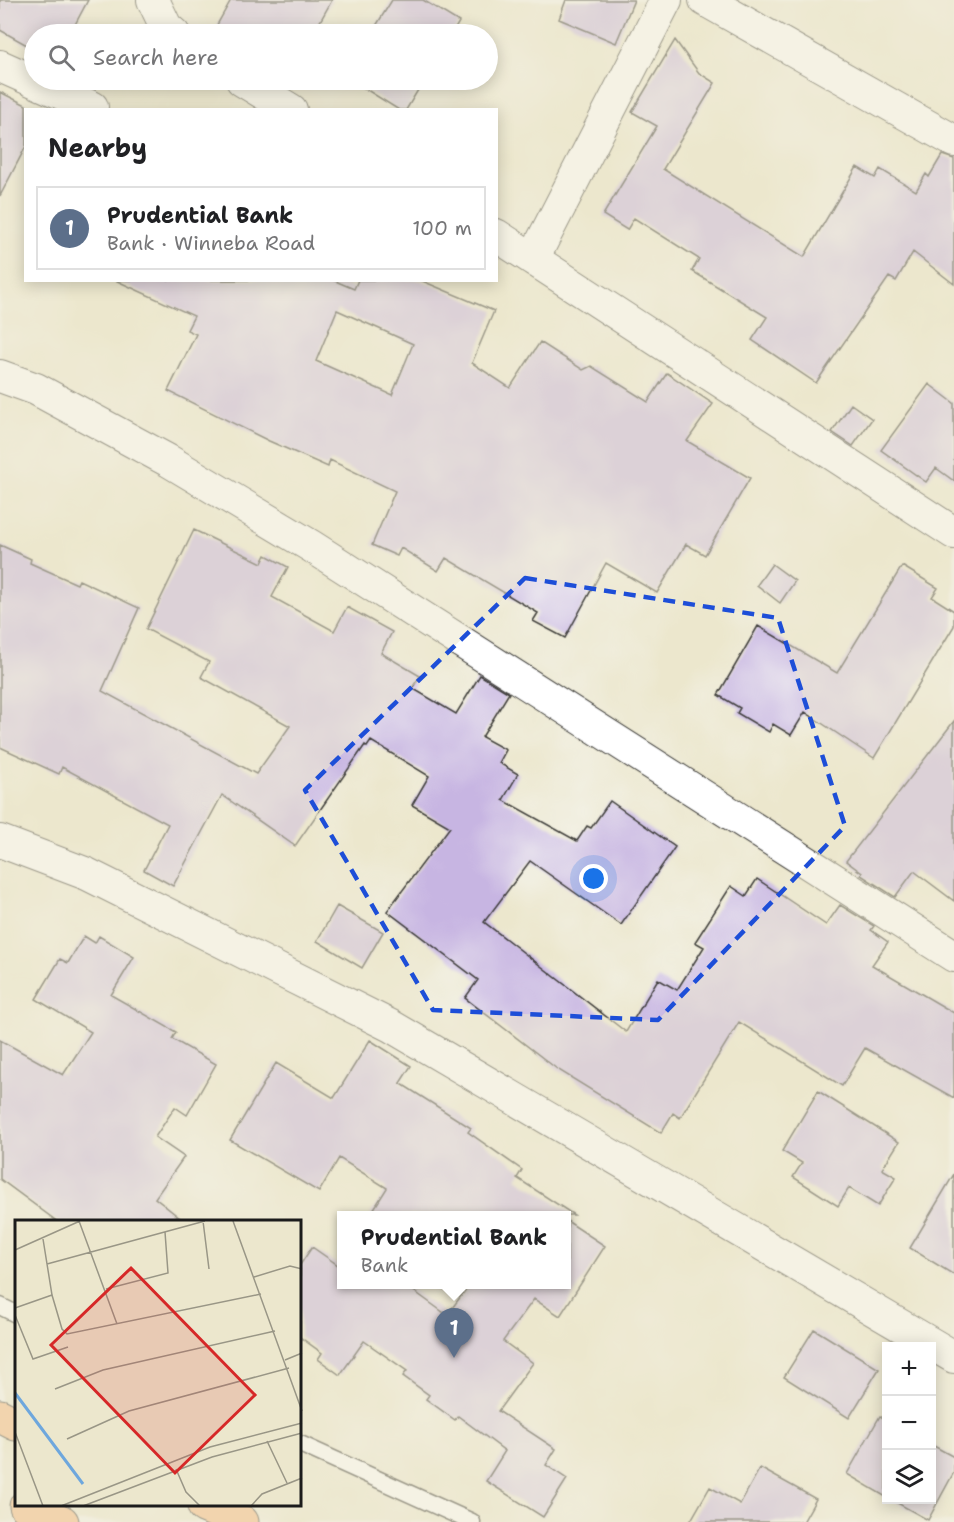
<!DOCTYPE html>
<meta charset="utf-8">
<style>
:root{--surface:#fff;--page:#f2f2f2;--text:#202124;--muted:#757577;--line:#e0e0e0;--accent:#111827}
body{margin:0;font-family:"Shantell Sans",sans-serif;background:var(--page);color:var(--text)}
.controls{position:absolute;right:18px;bottom:18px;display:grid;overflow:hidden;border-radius:0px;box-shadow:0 3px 15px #0003}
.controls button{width:54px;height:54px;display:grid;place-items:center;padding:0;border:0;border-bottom:2px solid var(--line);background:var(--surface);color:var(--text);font:30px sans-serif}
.you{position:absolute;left:594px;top:879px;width:21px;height:21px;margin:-15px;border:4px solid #fff;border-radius:50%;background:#1a73e8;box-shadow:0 0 0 9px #1a73e833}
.badge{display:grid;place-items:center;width:39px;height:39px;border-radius:50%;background:var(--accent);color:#fff;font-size:20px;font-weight:700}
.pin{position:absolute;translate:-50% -50px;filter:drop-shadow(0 2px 3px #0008)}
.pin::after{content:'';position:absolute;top:32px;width:21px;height:18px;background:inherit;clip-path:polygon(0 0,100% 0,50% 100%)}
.popup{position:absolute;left:337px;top:1211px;width:234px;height:78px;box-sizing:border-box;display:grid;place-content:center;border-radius:0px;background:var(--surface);filter:drop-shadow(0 2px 4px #0005);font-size:20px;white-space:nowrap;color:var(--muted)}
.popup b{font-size:22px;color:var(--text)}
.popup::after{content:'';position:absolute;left:50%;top:100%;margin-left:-12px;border:12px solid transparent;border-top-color:var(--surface)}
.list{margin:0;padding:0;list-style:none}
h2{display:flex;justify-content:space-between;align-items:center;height:78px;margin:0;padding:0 24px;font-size:26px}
h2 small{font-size:20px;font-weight:400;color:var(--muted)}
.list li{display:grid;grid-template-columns:39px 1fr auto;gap:18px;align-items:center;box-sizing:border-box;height:84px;margin:0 12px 12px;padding:0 12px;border:2px solid var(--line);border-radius:0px}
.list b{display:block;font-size:22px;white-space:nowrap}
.list p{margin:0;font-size:20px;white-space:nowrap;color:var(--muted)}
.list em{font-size:20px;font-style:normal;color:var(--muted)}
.icon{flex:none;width:33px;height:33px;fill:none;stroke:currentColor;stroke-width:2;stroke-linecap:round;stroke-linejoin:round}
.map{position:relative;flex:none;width:954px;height:1522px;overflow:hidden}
.search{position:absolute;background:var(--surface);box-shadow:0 3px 15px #0003;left:24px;top:24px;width:474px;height:66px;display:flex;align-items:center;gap:15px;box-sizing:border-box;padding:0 21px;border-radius:33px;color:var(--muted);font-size:22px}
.panel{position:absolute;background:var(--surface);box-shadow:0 3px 15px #0003;left:24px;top:108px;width:474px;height:174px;border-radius:0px}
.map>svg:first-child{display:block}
.building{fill:#c7b5e2;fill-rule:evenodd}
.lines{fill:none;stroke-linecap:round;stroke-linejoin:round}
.service-casing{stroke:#3b3a37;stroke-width:19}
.minor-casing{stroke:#3b3a37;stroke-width:34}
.trunk-casing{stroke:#3b3a37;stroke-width:35}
.service{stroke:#fff;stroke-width:16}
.minor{stroke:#fff;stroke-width:32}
.trunk{stroke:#f8bd88;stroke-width:33}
.marked{fill:none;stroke:#1d4ed8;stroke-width:4.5;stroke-dasharray:12 8;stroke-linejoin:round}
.inset-river{fill:none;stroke:#6ea7dd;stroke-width:3}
.inset-road{fill:none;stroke:#999686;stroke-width:1.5}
.view{fill:#d62828;fill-opacity:0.15;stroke:#d62828;stroke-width:3}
.inset-edge{fill:none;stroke:#1c1c1c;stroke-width:3}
</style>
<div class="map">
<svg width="954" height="1522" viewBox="0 0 954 1522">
<rect width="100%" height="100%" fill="#f6f6f2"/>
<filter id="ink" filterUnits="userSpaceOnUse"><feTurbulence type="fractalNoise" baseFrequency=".0167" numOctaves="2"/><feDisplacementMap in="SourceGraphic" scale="12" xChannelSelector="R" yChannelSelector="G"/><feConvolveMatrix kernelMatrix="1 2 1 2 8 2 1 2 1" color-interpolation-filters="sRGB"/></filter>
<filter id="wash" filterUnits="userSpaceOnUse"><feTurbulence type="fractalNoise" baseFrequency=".008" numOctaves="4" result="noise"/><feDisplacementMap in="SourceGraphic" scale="24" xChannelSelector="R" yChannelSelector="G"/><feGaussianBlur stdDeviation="1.35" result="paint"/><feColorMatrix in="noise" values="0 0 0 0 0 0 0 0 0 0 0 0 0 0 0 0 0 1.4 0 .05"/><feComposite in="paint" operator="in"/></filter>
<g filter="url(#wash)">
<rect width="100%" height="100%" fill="#ece7cd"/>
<g id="blocks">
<path class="building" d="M 0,0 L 88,0 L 70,34 L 34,34 L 34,49 L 0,30 Z
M 231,0 L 332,0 L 313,34 L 235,34 L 217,25 Z
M 392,0 L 423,0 L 459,22 L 452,34 L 371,34 Z
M 566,0 L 634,0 L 616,43 L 559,19 Z
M 675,40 L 699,73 L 715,83 L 663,169 L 804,257 L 857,167 L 875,178 L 880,169 L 916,191 L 926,174 L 929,177 L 942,155 L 954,159 L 954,284 L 913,252 L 896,281 L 889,277 L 816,383 L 752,340 L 767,317 L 692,271 L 699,259 L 634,218 L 627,230 L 603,215 L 657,126 L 632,112 Z
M 351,80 L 424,80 L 406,110 L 399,110 Z
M 0,92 L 26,105 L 26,146 L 0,196 Z
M 115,280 L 333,280 L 354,289 L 358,280 L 420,280 L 494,311 L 472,363 L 510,388 L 540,342 L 583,370 L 591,366 L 648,402 L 667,373 L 713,404 L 687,441 L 750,478 L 705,555 L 686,544 L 657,593 L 606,563 L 565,638 L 533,621 L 538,613 L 446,558 L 438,571 L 401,548 L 397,556 L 372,545 L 395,491 L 330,460 L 328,467 L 269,441 L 168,391 L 196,334 L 187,330 L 194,316 ZM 337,310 L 413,344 L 392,395 L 316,361 Z
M 929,384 L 954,403 L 954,481 L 936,468 L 926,482 L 881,450 Z
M 851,404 L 872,419 L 853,446 L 832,432 Z
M 194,530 L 262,563 L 266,555 L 288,567 L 272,597 L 334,631 L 347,607 L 392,632 L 381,653 L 420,676 L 412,688 L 456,714 L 480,675 L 509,693 L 482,737 L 506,750 L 499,763 L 518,774 L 503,800 L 577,841 L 587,826 L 591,828 L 610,801 L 675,847 L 621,925 L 530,861 L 484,922 L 626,1032 L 658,979 L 677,990 L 704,947 L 695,942 L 731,886 L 746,896 L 757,879 L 826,925 L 840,905 L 874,926 L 871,930 L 888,942 L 872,965 L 954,1013 L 954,1098 L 865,1048 L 842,1086 L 739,1022 L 680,1118 L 673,1113 L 661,1133 L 557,1069 L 465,998 L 478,980 L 387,911 L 450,827 L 412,805 L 429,776 L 371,741 L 367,747 L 365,745 L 295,846 L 222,795 L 173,886 L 144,870 L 168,824 L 62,767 L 59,774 L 0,747 L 0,545 L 31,559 L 30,563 L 77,584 L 79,580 L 139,608 L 102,691 L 256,774 L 290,726 L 201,677 L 209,662 L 146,629 Z
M 772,564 L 795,581 L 780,603 L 757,585 Z
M 902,566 L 938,588 L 932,597 L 954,611 L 954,626 L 874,758 L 805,712 L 791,735 L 773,724 L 769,732 L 737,713 L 740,708 L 718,695 L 758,626 L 837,673 Z
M 954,721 L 954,901 L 914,871 L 895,897 L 861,875 L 862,873 L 846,861 Z
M 337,906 L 383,932 L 362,968 L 317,941 Z
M 84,936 L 95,943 L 99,936 L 134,957 L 111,995 L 176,1032 L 172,1039 L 216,1064 L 187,1115 L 175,1107 L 155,1137 L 184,1157 L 155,1198 L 185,1222 L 58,1222 L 0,1179 L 0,1040 L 63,1075 L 91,1032 L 36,999 L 60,959 L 68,963 Z
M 370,1040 L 411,1066 L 400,1083 L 471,1128 L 468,1132 L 522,1170 L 517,1178 L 574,1215 L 370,1215 L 387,1188 L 339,1158 L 319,1192 L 230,1140 L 276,1063 L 334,1098 Z
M 818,1091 L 899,1142 L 882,1169 L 896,1177 L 878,1206 L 849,1188 L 838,1206 L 793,1177 L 802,1163 L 782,1151 Z
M 954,1174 L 954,1275 L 910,1248 Z
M 567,1221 L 605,1246 L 560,1316 L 534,1299 L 503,1341 L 533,1363 L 498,1411 L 556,1449 L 546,1465 L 567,1479 L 543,1517 L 486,1481 L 505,1451 L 458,1416 L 455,1420 L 426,1399 L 429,1395 L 403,1376 L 407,1371 L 364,1341 L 340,1375 L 318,1359 L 322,1353 L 300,1337 L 300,1265 L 312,1247 L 342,1268 L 342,1284 L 404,1284 L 447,1315 L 470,1284 L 567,1284 Z
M 814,1329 L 879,1369 L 849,1418 L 784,1377 Z
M 880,1416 L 886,1420 L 886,1497 L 847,1474 Z
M 932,1445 L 954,1457 L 954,1472 L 928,1520 L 892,1500 L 932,1500 Z
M 760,1468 L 816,1499 L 803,1522 L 690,1522 L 710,1487 L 740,1504 Z"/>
</g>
</g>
<g filter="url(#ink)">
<use href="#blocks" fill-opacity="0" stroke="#3b3a37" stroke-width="1.5"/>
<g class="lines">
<g class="service-casing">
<path id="service" d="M 0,1306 L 16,1314
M 300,1444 L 472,1522"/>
</g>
<g class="minor-casing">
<path id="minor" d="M 153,0 L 166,27 L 174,34
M 705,0 L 954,141
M 0,66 L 92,107
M 242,80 L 291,110
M 496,235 L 954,533
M 533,259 L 666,0
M 0,376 L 36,389 L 169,461 L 311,546 L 954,956
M 0,841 L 87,874 L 391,1026 L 954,1357"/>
</g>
<g class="trunk-casing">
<path id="trunk" d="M 0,1416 L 16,1424
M 26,1506 L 62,1522
M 204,1506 L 242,1522"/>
</g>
<use href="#service" class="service"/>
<use href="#minor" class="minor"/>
<use href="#trunk" class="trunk"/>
</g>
</g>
<path d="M0 0H954V1522H0ZM 525,578 L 778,618 L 845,826 L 658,1020 L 433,1010 L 305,790 Z" fill="#ece7cd" fill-opacity=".55" fill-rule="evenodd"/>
<path class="marked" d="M 525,578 L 778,618 L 845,826 L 658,1020 L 433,1010 L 305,790 Z"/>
<g transform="translate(15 1220)">
<rect width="286" height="286" fill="#ece7cd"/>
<path class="inset-river" d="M 0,173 L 68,264"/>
<path class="inset-road" d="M 64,1 L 102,104M 188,1 L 194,49M 218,1 L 287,191M 28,19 L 37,75 L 47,109 L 52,114 L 246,74M 0,30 L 65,1M 32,44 L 190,1M 239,57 L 275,46 L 287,49M 91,69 L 153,53 L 150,12M 0,88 L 37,75M 0,95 L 18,139 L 53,127M 270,140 L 287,133M 40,169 L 88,150 L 260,111M 0,212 L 28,286M 52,219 L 114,191 L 274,148M 252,221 L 272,263M 161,249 L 171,272 L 185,286M 46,286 L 195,227 L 287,203M 68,286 L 197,237 L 287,213M 236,286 L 247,274 L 287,258"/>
<path class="view" d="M 116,48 L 240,175 L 160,253 L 36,125 Z"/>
<rect width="286" height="286" class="inset-edge"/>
</g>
</svg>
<div class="controls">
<button>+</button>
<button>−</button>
<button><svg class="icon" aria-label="layers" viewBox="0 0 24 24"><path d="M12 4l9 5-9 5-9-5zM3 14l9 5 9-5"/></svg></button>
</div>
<div class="you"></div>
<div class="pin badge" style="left:454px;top:1358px;background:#5c6f8a">1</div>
<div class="popup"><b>Prudential Bank</b>Bank</div>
<div class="search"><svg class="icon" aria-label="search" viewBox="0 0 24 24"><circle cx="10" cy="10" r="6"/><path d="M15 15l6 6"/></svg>Search here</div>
<section class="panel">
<h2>Nearby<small></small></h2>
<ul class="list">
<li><span class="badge" style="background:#5c6f8a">1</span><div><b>Prudential Bank</b><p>Bank · Winneba Road</p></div><em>100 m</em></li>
</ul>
</section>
</div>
